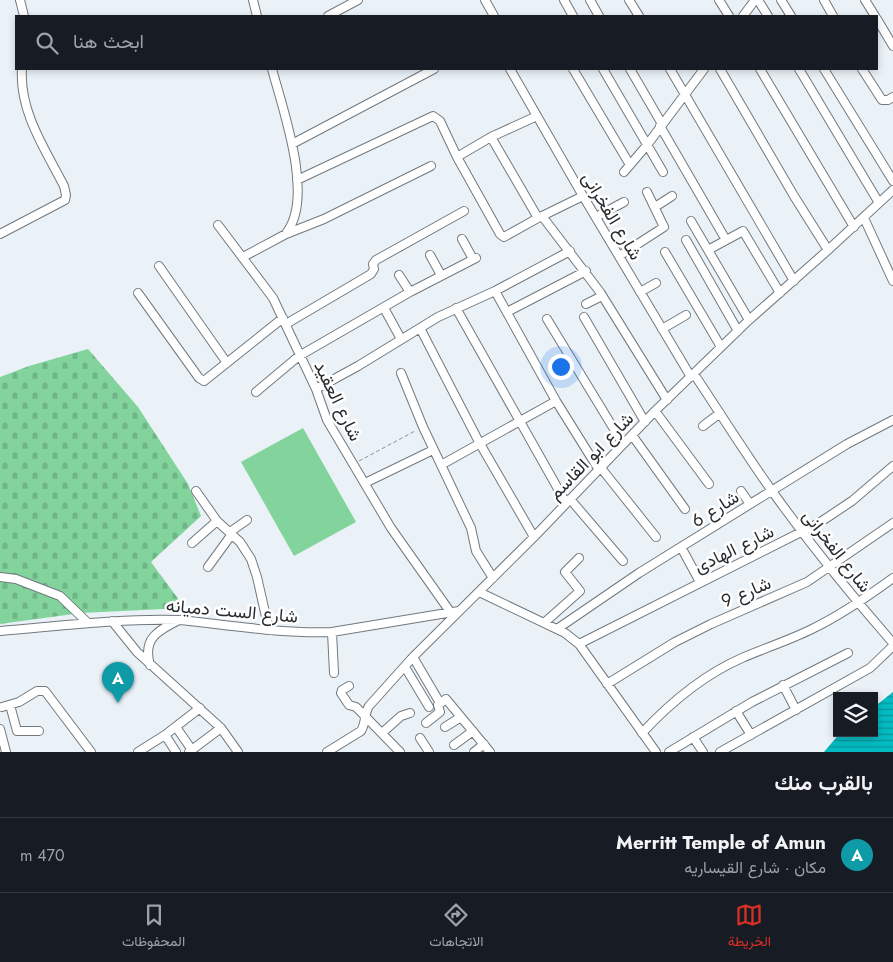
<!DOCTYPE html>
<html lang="ar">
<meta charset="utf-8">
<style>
:root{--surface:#171b24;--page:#242831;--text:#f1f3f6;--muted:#9ea1a6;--line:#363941;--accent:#d93025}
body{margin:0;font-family:Jost,Vazirmatn,sans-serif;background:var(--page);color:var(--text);direction:rtl}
.controls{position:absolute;right:15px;bottom:15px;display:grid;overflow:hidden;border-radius:0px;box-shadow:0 2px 8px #0003}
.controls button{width:45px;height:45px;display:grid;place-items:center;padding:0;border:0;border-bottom:1px solid var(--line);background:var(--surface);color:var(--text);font:25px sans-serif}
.you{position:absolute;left:560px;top:366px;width:18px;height:18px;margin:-12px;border:4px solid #fff;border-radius:50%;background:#1a73e8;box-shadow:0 0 0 8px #1a73e833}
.badge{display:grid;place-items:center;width:32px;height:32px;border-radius:50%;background:var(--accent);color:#fff;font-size:16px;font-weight:700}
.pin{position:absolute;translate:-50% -41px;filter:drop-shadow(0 1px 2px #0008)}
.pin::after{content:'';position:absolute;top:26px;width:18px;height:15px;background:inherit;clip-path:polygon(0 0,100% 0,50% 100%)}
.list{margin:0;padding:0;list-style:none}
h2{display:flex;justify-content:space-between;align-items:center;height:65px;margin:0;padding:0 20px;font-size:21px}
h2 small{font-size:16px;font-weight:400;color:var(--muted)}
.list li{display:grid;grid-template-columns:32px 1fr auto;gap:15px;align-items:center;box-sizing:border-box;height:75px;padding:0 20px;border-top:1px solid var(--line)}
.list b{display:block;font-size:19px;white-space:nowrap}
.list p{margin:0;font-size:16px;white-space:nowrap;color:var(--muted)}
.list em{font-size:16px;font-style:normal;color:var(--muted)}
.icon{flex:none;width:28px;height:28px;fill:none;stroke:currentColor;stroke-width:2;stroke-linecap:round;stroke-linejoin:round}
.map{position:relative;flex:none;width:893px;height:752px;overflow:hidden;direction:ltr}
.search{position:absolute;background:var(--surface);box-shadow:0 2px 8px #0003;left:15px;right:15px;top:15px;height:55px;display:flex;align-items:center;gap:12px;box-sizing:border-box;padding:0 18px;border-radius:0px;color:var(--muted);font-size:19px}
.sheet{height:140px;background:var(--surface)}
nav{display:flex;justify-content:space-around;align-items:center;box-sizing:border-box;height:70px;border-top:1px solid var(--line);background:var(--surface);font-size:14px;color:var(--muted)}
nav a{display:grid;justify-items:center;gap:2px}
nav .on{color:var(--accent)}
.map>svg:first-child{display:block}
.cemetery{fill:url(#cemetery-stones)}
.garden{fill:#82d39c}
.water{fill:url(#water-rules)}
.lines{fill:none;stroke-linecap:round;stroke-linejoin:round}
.minor-casing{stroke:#72797e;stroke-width:10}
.path{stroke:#8b9195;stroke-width:1;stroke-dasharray:4 2.5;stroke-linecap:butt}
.minor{stroke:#fff;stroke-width:8}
.labels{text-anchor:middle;stroke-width:5;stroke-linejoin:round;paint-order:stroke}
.street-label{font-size:18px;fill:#292c2e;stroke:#fefefe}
</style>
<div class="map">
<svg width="893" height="752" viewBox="0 0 893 752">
<defs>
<pattern id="cemetery-stones" width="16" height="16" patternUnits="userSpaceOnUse" patternTransform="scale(1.25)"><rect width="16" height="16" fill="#82d39c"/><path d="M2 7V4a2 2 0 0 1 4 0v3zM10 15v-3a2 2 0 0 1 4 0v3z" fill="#70b587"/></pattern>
<pattern id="water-rules" width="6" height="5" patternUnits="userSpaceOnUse" patternTransform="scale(1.25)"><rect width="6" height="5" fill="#03bbc1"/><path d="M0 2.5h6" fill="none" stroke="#05989d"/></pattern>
</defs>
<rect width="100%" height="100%" fill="#eaf2f8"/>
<path class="cemetery" d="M 88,349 L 138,407 L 188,484 L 201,516 L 151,562 L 185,608 L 81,613 L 0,624 L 0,377 L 29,366 Z"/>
<path class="garden" d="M 303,428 L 356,522 L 294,556 L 241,462 Z"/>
<path class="water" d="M 893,692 L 893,752 L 824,752 L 840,733 L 874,733 L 874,707 Z"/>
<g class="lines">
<g class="minor-casing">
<path id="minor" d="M 20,0 L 24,16
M 253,0 L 257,16
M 485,0 L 494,16
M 564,0 L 573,16
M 590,0 L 599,16
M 629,0 L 639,16
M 719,0 L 729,16
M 758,0 L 768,16
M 781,0 L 791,16
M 824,0 L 833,16
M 865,0 L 875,16
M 328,16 L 358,0
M 743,16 L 755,0
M 877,19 L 893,46
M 272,69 C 283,110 314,196 287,232
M 510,69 L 583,196 L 691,377
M 573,69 L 630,165
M 603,69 L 663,172
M 630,69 L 662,124
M 670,69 L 794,281
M 720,69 L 794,196 L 828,250
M 760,69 L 854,227
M 799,69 L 879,203
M 824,69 L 893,181
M 862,69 L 882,100 L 888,100 L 893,97
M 660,126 L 726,240
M 491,137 L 538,218
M 292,144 L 434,69
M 457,157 L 491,137 L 537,116
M 624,172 L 647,145 L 704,69
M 297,180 L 433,116 L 440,121 L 457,157 L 500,234 L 504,237 L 538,218 L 583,196
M 655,207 L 672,196
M 542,216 L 600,292 L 667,400
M 596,217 L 624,202
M 864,218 L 893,281
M 691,221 L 749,320
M 218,225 L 273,298 L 316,389 L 327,420 L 391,528 L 451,613
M 0,234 L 65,200 L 66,195 L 64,186 C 45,149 19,111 22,69
M 462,239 L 473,259
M 686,240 L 738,331
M 708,250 L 743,231 L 780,293
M 665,252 L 721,347
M 430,255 L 441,275
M 619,256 L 664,227 L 647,192
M 243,257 L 286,234 L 324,219 L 431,166
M 159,266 L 227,363
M 399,275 L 410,292
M 495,291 L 556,401 L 599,470
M 640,292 L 656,283
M 138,293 L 199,378 L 204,381 L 283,318
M 586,304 L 602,296
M 384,308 L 401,339
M 456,308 L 566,503
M 507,312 L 586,271
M 584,317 L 645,422
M 547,319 L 623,444
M 286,324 L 371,274 L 374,269 L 373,264 L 376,260 L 464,211
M 420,328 L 479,442 L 534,537
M 662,329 L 686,315
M 401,373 L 423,427 L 471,528 L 476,551 L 493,578
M 694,374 C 720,413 745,453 772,491 C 810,544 850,594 893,643
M 316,389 L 358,366 L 438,317 L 495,291 L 570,251
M 256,392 L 299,356 L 410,292 L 476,258
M 655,411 L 709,484
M 703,426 L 720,413
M 632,435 L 685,509
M 441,465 L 556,401
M 601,468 L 656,537
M 365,483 L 433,450
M 196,491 L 217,521 L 240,542 L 251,559 L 257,577 L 269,630
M 741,491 L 750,504
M 570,499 L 623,561
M 230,532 L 247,520
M 192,543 L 217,521
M 681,547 L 700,582
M 208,567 L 232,534
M 0,577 L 16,579 L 60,596 L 88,623
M 479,592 L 565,633 L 579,644 L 656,752
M 112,621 L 137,652 L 221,728 L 238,752
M 544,623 L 580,591 L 565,572 L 579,558
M 557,629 L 639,573 L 847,444 L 893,420
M 0,631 C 60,626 120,618 180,620 C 230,625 281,634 332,632 L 459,611
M 332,632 L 334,673
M 579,644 L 819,523 L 852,501 L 893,466
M 413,657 L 440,703
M 150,665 C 142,638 159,630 179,620
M 405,667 L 429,707
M 607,684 L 675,642 L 711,624 L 807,582 L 893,523
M 783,685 L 796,710
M 349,686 L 342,690 L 341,693 L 349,705 L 356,707 L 400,752
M 10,705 L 17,731 L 39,731
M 2,707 L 19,702 L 37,691 L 45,691 L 91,752
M 736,711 L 751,735
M 426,723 L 440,712 L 438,705 L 446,699 L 490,752
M 176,727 L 192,750
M 445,727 L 461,717
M 0,729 L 6,752
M 382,733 L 401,716 L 410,713
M 642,733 C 671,702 703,675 742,658 C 765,648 790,640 812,629 C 841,615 867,597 893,578
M 165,735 L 176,752
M 693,737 L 703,752
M 420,738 L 429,752
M 454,745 L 473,731
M 138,752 L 165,735 L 200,708
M 189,752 L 221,728
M 327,752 L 361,731 C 366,723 364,714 369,706 L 413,657 L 534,537 L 655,411 L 749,320 L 828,250 L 893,190
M 474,752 L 484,744
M 669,752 L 752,702 L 848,653
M 720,752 L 870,668 L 893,646"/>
</g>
<path class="path" d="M 359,461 L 415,431"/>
<use href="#minor" class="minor"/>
</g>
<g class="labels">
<g class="street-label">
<text transform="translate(612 216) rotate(59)" y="6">شارع الفخرانى</text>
<text transform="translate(338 401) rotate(64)" y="6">شارع العقيد</text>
<text transform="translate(591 456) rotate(-46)" y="6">شارع ابو القاسم</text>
<text transform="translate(715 509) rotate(-32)" y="6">شارع 6</text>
<text transform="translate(734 549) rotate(-26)" y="6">شارع الهادى</text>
<text transform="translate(837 551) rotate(52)" y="6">شارع الفخرانى</text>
<text transform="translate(746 592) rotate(-23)" y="6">شارع 9</text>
<text transform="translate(232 611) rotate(5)" y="6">شارع الست دميانه</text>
</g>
</g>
</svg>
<div class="controls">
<button><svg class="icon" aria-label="layers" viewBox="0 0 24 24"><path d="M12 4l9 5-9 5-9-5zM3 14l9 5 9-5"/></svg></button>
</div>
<div class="you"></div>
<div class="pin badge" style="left:118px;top:703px;background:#0f9aa8">A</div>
<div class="search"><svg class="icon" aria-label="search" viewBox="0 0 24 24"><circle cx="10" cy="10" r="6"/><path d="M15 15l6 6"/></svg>ابحث هنا</div>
</div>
<section class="sheet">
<h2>بالقرب منك<small></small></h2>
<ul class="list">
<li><span class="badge" style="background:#0f9aa8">A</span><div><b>Merritt Temple of Amun</b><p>مكان · شارع القيساريه</p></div><em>470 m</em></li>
</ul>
</section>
<nav>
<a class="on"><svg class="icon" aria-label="map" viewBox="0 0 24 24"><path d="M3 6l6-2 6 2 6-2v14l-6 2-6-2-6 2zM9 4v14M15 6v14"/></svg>الخريطة</a>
<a><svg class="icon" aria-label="directions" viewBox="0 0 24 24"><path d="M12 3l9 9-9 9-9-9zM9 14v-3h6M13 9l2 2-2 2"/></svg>الاتجاهات</a>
<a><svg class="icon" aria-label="saved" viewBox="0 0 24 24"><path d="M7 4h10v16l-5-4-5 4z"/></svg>المحفوظات</a>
</nav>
